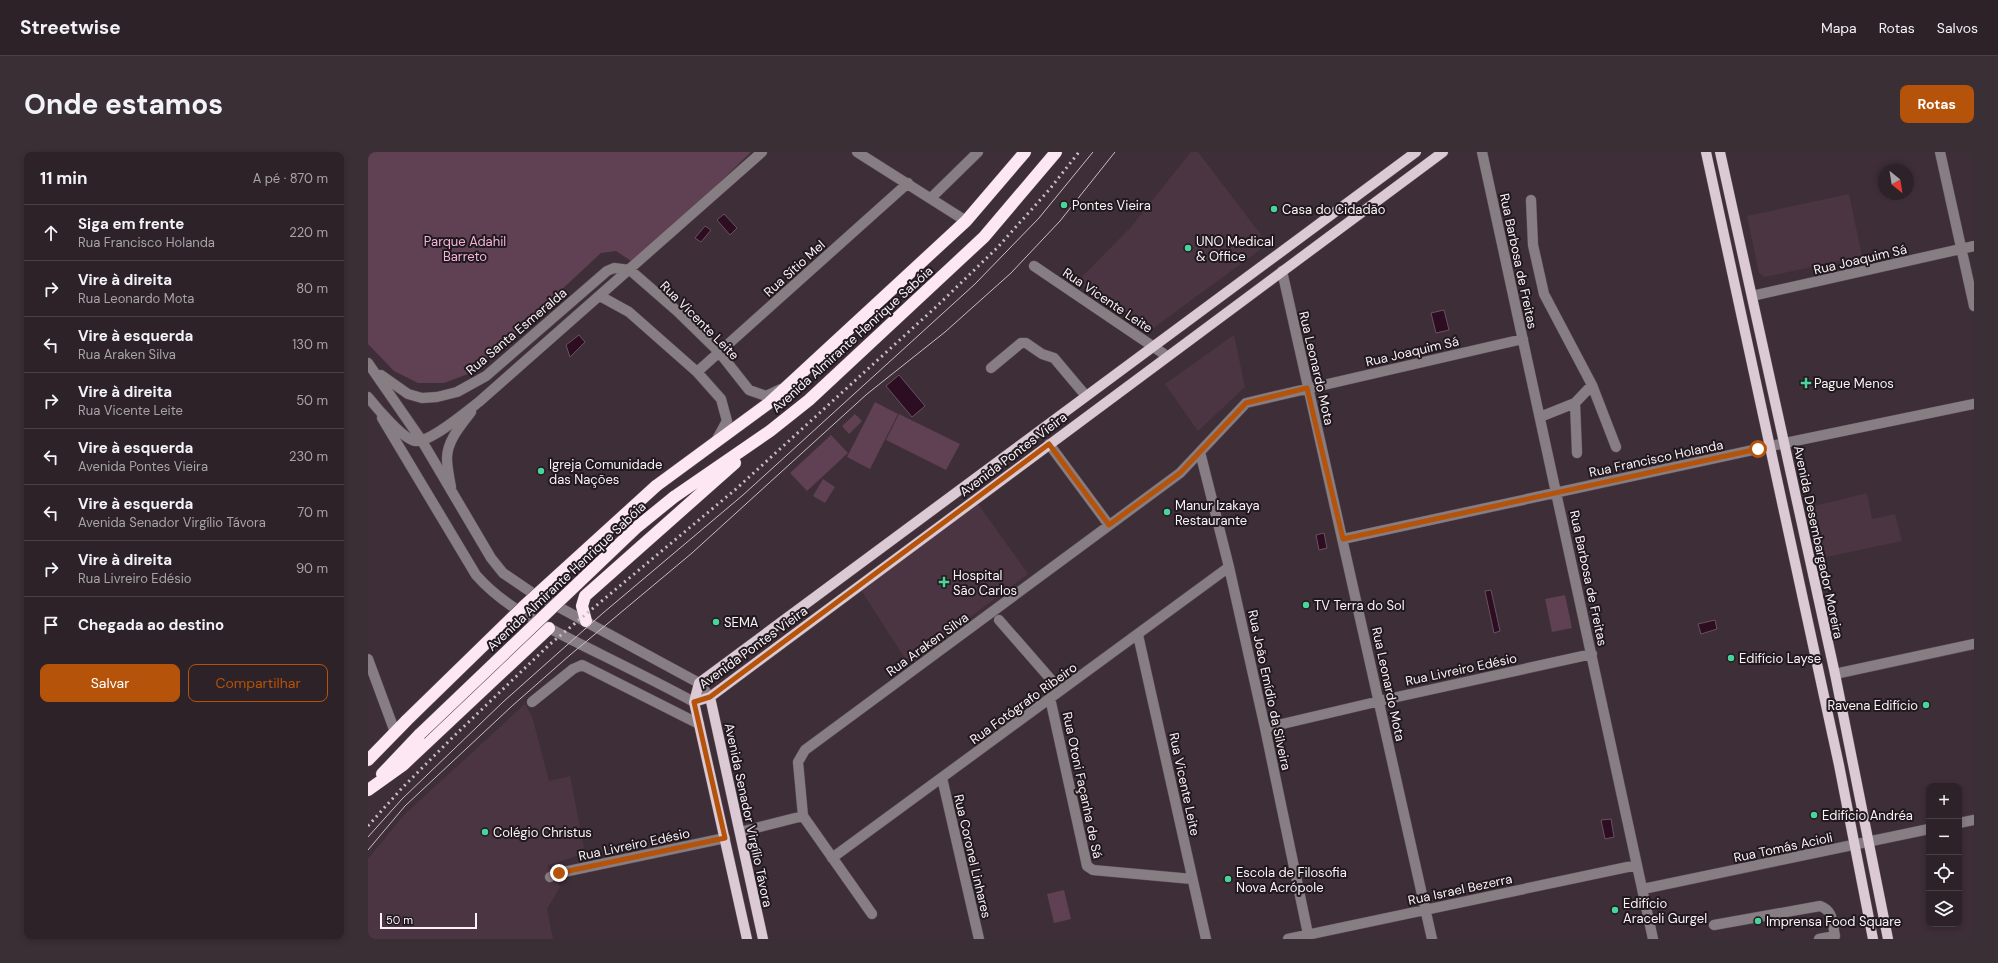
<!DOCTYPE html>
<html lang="pt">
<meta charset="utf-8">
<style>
:root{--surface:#2e2229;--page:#3a2f35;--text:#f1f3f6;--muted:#a7a4a8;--line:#493f46;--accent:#b45309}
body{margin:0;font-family:"DM Sans",sans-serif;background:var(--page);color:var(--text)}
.controls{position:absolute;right:12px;bottom:12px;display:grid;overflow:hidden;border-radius:8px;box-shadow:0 2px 6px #0003}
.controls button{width:36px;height:36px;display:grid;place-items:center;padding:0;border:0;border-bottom:1px solid var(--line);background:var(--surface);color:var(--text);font:20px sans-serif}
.compass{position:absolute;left:1510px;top:12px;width:36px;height:36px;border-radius:50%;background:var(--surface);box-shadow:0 2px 6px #0003;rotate:150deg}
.scale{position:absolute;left:12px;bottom:10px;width:97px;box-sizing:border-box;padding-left:4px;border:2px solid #fbf1f7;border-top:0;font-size:11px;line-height:14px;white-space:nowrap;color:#fbf1f7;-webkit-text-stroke:3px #20191d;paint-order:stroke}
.stop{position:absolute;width:12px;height:12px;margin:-9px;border:3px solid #b45309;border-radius:50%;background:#fff}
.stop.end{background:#b45309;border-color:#fff;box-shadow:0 1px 4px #0008}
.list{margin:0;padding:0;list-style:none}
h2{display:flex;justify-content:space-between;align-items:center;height:52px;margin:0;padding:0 16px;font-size:17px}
h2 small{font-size:13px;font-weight:400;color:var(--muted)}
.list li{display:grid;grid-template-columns:26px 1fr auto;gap:12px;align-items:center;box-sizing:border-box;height:56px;padding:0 16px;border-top:1px solid var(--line)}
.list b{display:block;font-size:15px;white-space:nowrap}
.list p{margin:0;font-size:13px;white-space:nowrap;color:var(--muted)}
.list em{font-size:13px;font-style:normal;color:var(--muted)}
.actions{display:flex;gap:8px;padding:12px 16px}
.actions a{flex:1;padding:9px 0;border:1px solid var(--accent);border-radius:8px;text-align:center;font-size:14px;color:var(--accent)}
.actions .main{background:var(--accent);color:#fff}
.icon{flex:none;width:22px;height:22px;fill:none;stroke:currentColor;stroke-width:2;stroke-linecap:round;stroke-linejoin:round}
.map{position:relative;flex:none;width:1606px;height:787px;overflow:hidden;border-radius:8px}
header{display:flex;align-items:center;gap:24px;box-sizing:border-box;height:56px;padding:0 20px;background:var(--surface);border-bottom:1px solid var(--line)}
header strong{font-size:19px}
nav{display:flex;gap:22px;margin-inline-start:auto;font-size:14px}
.intro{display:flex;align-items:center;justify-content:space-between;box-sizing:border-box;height:96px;padding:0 24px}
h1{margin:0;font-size:28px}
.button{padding:10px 18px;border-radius:8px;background:var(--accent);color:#fff;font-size:14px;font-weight:700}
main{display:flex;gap:24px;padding:0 24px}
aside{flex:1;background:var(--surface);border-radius:8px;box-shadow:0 2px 6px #0003}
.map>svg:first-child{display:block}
.built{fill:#4b3542}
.green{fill:#604053}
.water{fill:#2c0d22;stroke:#6a5162}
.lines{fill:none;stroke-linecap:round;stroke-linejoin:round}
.minor-casing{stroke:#5c4d56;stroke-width:11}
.major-casing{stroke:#5c4d56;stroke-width:11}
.highway-casing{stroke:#5c4d56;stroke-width:13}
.minor{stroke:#877e83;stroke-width:10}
.major{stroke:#dbc9d3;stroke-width:10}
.highway{stroke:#fce7f3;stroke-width:12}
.tram{stroke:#c9bdc4;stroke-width:1}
.rail{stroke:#c9bdc4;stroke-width:3;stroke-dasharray:2 4;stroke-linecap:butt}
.highway-bridge-casing{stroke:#5c4d56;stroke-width:13;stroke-linecap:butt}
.highway-bridge{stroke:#fce7f3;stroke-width:12}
.route{stroke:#b45309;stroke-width:5}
.poi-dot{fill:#4ad49c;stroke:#20191d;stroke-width:1.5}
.labels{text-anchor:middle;stroke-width:4;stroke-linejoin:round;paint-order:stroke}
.poi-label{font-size:13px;fill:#fbf1f7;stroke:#20191d;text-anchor:start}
.park-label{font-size:13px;fill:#f5b4db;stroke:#20191d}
.street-label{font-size:13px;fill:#fbf1f7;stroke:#20191d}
</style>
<header>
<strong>Streetwise</strong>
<nav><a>Mapa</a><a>Rotas</a><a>Salvos</a></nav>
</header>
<div class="intro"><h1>Onde estamos</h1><a class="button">Rotas</a></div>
<main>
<aside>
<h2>11 min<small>A pé · 870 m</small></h2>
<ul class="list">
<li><svg class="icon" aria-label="ahead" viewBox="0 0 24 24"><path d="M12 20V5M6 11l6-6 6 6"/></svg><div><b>Siga em frente</b><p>Rua Francisco Holanda</p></div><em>220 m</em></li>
<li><svg class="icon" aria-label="right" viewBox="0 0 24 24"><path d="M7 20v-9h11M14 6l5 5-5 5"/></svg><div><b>Vire à direita</b><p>Rua Leonardo Mota</p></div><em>80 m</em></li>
<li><svg class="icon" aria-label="left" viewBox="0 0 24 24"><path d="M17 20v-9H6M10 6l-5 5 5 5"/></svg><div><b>Vire à esquerda</b><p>Rua Araken Silva</p></div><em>130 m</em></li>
<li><svg class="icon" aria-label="right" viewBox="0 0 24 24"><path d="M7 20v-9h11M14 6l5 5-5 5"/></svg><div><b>Vire à direita</b><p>Rua Vicente Leite</p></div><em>50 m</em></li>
<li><svg class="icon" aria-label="left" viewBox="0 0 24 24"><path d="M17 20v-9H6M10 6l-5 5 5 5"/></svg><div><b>Vire à esquerda</b><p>Avenida Pontes Vieira</p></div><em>230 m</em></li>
<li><svg class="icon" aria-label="left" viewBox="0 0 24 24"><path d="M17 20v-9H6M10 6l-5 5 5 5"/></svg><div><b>Vire à esquerda</b><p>Avenida Senador Virgílio Távora</p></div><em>70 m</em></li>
<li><svg class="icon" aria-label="right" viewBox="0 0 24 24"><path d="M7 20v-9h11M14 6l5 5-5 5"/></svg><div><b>Vire à direita</b><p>Rua Livreiro Edésio</p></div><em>90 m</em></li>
<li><svg class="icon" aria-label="arrive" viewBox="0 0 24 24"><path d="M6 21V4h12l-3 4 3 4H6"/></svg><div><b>Chegada ao destino</b></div></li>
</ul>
<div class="actions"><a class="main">Salvar</a><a>Compartilhar</a></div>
</aside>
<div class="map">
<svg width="1606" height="787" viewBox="0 0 1606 787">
<rect width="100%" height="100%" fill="#3e2e37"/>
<path class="built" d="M 823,0 L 830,0 L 900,92 L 784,177 L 709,130 L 763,75 Z
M 1481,42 L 1494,104 L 1397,125 L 1391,121 L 1379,64 Z
M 866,183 L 877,235 L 830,279 L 797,232 Z
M 1499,341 L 1504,367 L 1527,362 L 1534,389 L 1453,406 L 1442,355 Z
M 610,352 L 660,422 L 540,511 L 493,438 Z
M 157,552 L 164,564 L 181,629 L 202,624 L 217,701 L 179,714 L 192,735 L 179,757 L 185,787 L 0,787 L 0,707 L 36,663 Z"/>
<path class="green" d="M 0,0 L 383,0 L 277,102 L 263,109 L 248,99 L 233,101 L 105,220 L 76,231 L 50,231 L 26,219 L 0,192 Z
M 507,250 L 530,262 L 502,317 L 479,305 Z
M 487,262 L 494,269 L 481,282 L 474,274 Z
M 531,262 L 592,292 L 578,318 L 518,288 Z
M 463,283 L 480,301 L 439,339 L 422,321 Z
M 455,327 L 467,335 L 457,351 L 445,344 Z
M 1197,443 L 1204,476 L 1184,480 L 1177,447 Z
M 696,738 L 703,767 L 686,771 L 679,742 Z"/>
<path class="water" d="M 356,62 L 369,76 L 362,83 L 349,68 Z
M 337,74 L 343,78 L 333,90 L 327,86 Z
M 1076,158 L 1081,178 L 1068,181 L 1063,161 Z
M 211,183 L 217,190 L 202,205 L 198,193 Z
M 531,223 L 557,254 L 544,265 L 518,234 Z
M 956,381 L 959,396 L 951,398 L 948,383 Z
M 1123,438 L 1132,479 L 1126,481 L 1117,439 Z
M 1347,468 L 1349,477 L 1333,482 L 1330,472 Z
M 1243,667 L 1246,685 L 1237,687 L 1233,668 Z"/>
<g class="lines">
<g class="minor-casing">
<path id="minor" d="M 489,0 L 598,69
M 1114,0 L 1285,787
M 1572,0 L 1606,154
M 563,46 L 610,0
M 1163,48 L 1165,93 L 1176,142 L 1224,233 L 1207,251 L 1172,265
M 666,114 L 799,204
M 262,118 L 309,159 L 351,200 L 381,238 L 398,244 L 413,237
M 914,119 L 1064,787
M 232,144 L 261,160 L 329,220 L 353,247 L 359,269 L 348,289
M 1384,144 L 1606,94
M 0,211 L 54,289 L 123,406 L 135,421 L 163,440 L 331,531 L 342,545
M 623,216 L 653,191 L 658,191 L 674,202 L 686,206 L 718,244
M 329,220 L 540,31
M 13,223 L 40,242 L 54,246 L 69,245 L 89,240 L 118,224 L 239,119 L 246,116 L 262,118
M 1224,233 L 1248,295
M 0,245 C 8,255 35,287 47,289 C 62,291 99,259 112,249 L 394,0
M 1207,251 L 1209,301
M 14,266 L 108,423 C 136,455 175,473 212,492 C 250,511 289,530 326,550
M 681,292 L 741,373
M 832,300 L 861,415 L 897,576 L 940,782
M 83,335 C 81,325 79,315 79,306 C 79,289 93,273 103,260
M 975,387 L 1422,290 L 1606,252
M 631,468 L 686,531
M 770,483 L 838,787
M 0,507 L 27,580
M 1467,522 L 1606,492
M 682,546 L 719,714 L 725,718 L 824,727
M 164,550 L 205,517 L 214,513 L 331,572
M 897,576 L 1029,545 L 1224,502
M 574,626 L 611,787
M 1591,671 L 1606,668
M 372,680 L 435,664
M 464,706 L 861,415
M 182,725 L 191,721 L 357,686
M 1275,737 L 1561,677
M 504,762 L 435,664 L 430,610 L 437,598 L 812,321 L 878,251 L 1155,187
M 1346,773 L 1452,754 C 1466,759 1464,771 1467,784 L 1451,787
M 920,787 L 1269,713"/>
</g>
<g class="major-casing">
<path id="major" d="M 1338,0 L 1471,613 L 1505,787
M 1352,0 L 1467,522 L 1520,787
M 342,545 L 395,787
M 326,550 L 342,545 L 1075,0
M 379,787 L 326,550 L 331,531 L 1048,0"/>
</g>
<g class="highway-casing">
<path id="highway" d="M 288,334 L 401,251 L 598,69 L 657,0
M 306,345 L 402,279 L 441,248 L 616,85 L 688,0
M 218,469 L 214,454 L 217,444 L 367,311
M 0,608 L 39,568
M 14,622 L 52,582
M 0,638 L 35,613 L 181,476"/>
</g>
<use href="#minor" class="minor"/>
<use href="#major" class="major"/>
<use href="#highway" class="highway"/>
<path class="tram" d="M 0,685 L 34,647 L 135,550 L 235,461 L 375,343 L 607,132 L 671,66 L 725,0
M 0,698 L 37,654 L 144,554 L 202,503 L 324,401 L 499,242 L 577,180 L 643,121 L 692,69 L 747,0"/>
<path class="rail" d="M 0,674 L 34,636 L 85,585 L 181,493 L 368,337 L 569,154 L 629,96 L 681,38 L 711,0"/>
<g class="highway-bridge-casing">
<path id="highway-bridge" d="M 39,568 L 155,455 L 288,334
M 52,582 L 269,375 L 306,345"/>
</g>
<use href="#highway-bridge" class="highway-bridge"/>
</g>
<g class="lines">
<path class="route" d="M 191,721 L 357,686 L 326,550 L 342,545 L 681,292 L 741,373 L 812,321 L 878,251 L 939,236 L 975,387 L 1390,297"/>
</g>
<g class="poi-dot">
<circle cx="696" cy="53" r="4"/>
<circle cx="906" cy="57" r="4"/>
<circle cx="820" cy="96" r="4"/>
<path d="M1436 225h4v4h4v4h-4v4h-4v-4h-4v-4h4z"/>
<circle cx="173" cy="319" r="4"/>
<circle cx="799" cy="360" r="4"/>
<path d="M574 424h4v4h4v4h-4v4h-4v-4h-4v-4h4z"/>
<circle cx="938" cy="453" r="4"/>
<circle cx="348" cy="470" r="4"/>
<circle cx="1363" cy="506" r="4"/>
<circle cx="1558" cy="553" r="4"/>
<circle cx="1446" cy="663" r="4"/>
<circle cx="117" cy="680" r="4"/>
<circle cx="860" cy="727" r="4"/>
<circle cx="1247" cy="758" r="4"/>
<circle cx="1390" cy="769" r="4"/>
</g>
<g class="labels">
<g class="poi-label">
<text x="704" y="58">Pontes Vieira</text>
<text x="914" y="62">Casa do Cidadão</text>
<text x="828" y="94">UNO Medical<tspan x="828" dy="15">&amp; Office</tspan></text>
<text x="1446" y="236">Pague Menos</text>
<text x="181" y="317">Igreja Comunidade<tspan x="181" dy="15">das Nações</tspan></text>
<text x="807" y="358">Manur Izakaya<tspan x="807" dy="15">Restaurante</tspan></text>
<text x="585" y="428">Hospital<tspan x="585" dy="15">São Carlos</tspan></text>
<text x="946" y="458">TV Terra do Sol</text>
<text x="356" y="475">SEMA</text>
<text x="1371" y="511">Edifício Layse</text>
<text x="1550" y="558" text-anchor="end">Ravena Edifício</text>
<text x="1454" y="668">Edifício Andréa</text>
<text x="125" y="685">Colégio Christus</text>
<text x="868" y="725">Escola de Filosofia<tspan x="868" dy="15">Nova Acrópole</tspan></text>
<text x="1255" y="756">Edifício<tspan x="1255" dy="15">Araceli Gurgel</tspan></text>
<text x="1398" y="774">Imprensa Food Square</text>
</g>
<g class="park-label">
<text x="97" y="94">Parque Adahil<tspan x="97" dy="15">Barreto</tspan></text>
</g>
<g class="street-label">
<text transform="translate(1492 107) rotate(-13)" y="5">Rua Joaquim Sá</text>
<text transform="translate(1151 109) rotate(78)" y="5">Rua Barbosa de Freitas</text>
<text transform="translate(426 116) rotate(-42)" y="5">Rua Sítio Mel</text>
<text transform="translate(740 148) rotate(34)" y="5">Rua Vicente Leite</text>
<text transform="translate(332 168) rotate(45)" y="5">Rua Vicente Leite</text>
<text transform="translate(148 179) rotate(-40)" y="5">Rua Santa Esmeralda</text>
<text transform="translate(484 187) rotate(-42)" y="5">Avenida Almirante Henrique Sabóia</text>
<text transform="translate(1044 199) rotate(-13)" y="5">Rua Joaquim Sá</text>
<text transform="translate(949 216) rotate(77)" y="5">Rua Leonardo Mota</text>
<text transform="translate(645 302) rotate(-37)" y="5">Avenida Pontes Vieira</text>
<text transform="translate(1288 306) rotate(-12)" y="5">Rua Francisco Holanda</text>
<text transform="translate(1451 390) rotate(78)" y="5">Avenida Desembargador Moreira</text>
<text transform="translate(198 424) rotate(-43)" y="5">Avenida Almirante Henrique Sabóia</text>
<text transform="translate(1221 426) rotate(78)" y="5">Rua Barbosa de Freitas</text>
<text transform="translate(559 492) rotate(-36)" y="5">Rua Araken Silva</text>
<text transform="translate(385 495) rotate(-36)" y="5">Avenida Pontes Vieira</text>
<text transform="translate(1093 517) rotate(-12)" y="5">Rua Livreiro Edésio</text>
<text transform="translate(1021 532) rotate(78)" y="5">Rua Leonardo Mota</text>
<text transform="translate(902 538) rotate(78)" y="5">Rua João Emídio da Silveira</text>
<text transform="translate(655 551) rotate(-36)" y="5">Rua Fotógrafo Ribeiro</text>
<text transform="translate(817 632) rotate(78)" y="5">Rua Vicente Leite</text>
<text transform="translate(715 633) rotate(78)" y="5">Rua Otoni Façanha de Sá</text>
<text transform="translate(381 663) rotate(78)" y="5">Avenida Senador Virgílio Távora</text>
<text transform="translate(266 692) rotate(-12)" y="5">Rua Livreiro Edésio</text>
<text transform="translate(1415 695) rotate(-12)" y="5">Rua Tomás Acioli</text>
<text transform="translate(605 704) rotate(77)" y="5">Rua Coronel Linhares</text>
<text transform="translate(1092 737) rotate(-12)" y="5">Rua Israel Bezerra</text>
</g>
</g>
</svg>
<div class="controls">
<button>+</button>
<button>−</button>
<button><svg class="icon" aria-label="locate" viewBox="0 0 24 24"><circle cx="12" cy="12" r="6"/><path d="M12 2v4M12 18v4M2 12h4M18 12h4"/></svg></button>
<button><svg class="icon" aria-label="layers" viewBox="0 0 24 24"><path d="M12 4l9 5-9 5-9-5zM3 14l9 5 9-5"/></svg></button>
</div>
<svg class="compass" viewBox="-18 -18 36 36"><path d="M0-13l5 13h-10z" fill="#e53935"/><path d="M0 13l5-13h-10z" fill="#a7a4a8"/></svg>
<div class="scale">50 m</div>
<div class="stop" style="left:1390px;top:297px"></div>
<div class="stop end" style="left:191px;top:721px"></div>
</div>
</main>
